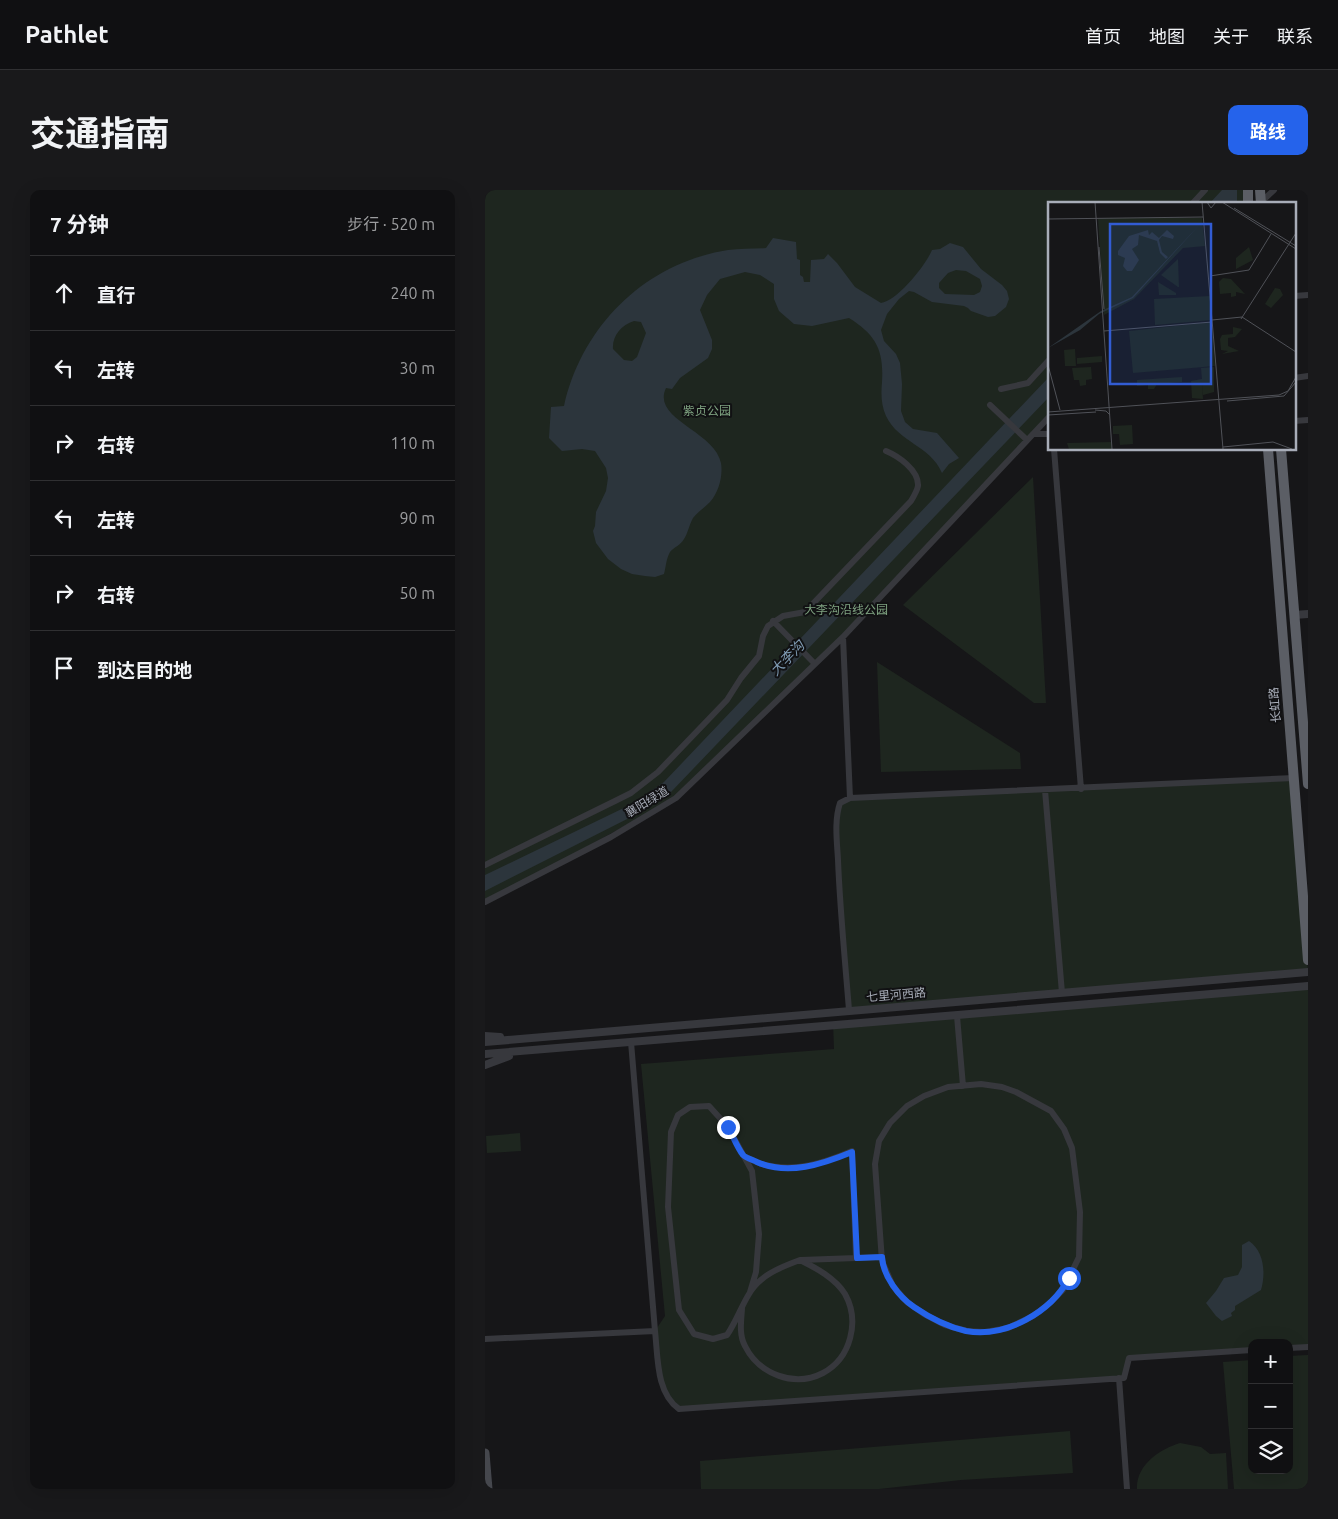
<!DOCTYPE html>
<html lang="zh">
<meta charset="utf-8">
<style>
:root{--surface:#101012;--page:#19191b;--text:#f1f3f6;--muted:#9c9d9f;--line:#303032;--accent:#2563eb}
body{margin:0;font-family:Ubuntu,"Noto Sans SC",sans-serif;background:var(--page);color:var(--text)}
.controls{position:absolute;right:15px;bottom:15px;display:grid;overflow:hidden;border-radius:10px;box-shadow:0 5px 20px #0002}
.controls button{width:45px;height:45px;display:grid;place-items:center;padding:0;border:0;border-bottom:1px solid var(--line);background:var(--surface);color:var(--text);font:25px sans-serif}
.stop{position:absolute;width:15px;height:15px;margin:-11px;border:4px solid #2563eb;border-radius:50%;background:#fff}
.stop.end{background:#2563eb;border-color:#fff;box-shadow:0 1px 5px #0008}
.list{margin:0;padding:0;list-style:none}
h2{display:flex;justify-content:space-between;align-items:center;height:65px;margin:0;padding:0 20px;font-size:21px}
h2 small{font-size:16px;font-weight:400;color:var(--muted)}
.list li{display:grid;grid-template-columns:32px 1fr auto;gap:15px;align-items:center;box-sizing:border-box;height:75px;padding:0 20px;border-top:1px solid var(--line)}
.list b{display:block;font-size:19px;white-space:nowrap}
.list em{font-size:16px;font-style:normal;color:var(--muted)}
.icon{flex:none;width:28px;height:28px;fill:none;stroke:currentColor;stroke-width:2;stroke-linecap:round;stroke-linejoin:round}
.map{position:relative;flex:none;width:823px;height:1299px;overflow:hidden;border-radius:10px}
header{display:flex;align-items:center;gap:30px;box-sizing:border-box;height:70px;padding:0 25px;background:var(--surface);border-bottom:1px solid var(--line)}
header strong{font-size:24px}
nav{display:flex;gap:28px;margin-inline-start:auto;font-size:18px}
.intro{display:flex;align-items:center;justify-content:space-between;box-sizing:border-box;height:120px;padding:0 30px}
h1{margin:0;font-size:35px}
.button{padding:12px 22px;border-radius:10px;background:var(--accent);color:#fff;font-size:18px;font-weight:700}
main{display:flex;gap:30px;padding:0 30px}
aside{flex:1;background:var(--surface);border-radius:10px;box-shadow:0 5px 20px #0002}
.map>svg:first-child{display:block}
.green{fill:#1e261f}
.water{fill:#2c353c;fill-rule:evenodd}
.lines{fill:none;stroke-linecap:round;stroke-linejoin:round}
.minor{stroke:#37383d;stroke-width:6}
.tertiary{stroke:#37383d;stroke-width:8}
.secondary{stroke:#45474d;stroke-width:9}
.trunk{stroke:#5b5e65;stroke-width:10}
.route{stroke:#2563eb;stroke-width:6}
.labels{text-anchor:middle;stroke-width:4;stroke-linejoin:round;paint-order:stroke}
.park-label{font-size:12px;fill:#7fa381;stroke:#111113}
.street-label{font-size:12px;fill:#a8adb8;stroke:#111113}
.water-label{font-size:14px;font-style:italic;fill:#7f9bb3;stroke:#111113}
.inset-road{fill:none;stroke:#505258;stroke-width:1}
.view{fill:#325cd3;fill-opacity:0.15;stroke:#325cd3;stroke-width:2.5}
.inset-edge{fill:none;stroke:#a8adb8;stroke-width:2.5}
</style>
<header>
<strong>Pathlet</strong>
<nav><a>首页</a><a>地图</a><a>关于</a><a>联系</a></nav>
</header>
<div class="intro"><h1>交通指南</h1><a class="button">路线</a></div>
<main>
<aside>
<h2>7 分钟<small>步行 · 520 m</small></h2>
<ul class="list">
<li><svg class="icon" aria-label="ahead" viewBox="0 0 24 24"><path d="M12 20V5M6 11l6-6 6 6"/></svg><div><b>直行</b></div><em>240 m</em></li>
<li><svg class="icon" aria-label="left" viewBox="0 0 24 24"><path d="M17 20v-9H6M10 6l-5 5 5 5"/></svg><div><b>左转</b></div><em>30 m</em></li>
<li><svg class="icon" aria-label="right" viewBox="0 0 24 24"><path d="M7 20v-9h11M14 6l5 5-5 5"/></svg><div><b>右转</b></div><em>110 m</em></li>
<li><svg class="icon" aria-label="left" viewBox="0 0 24 24"><path d="M17 20v-9H6M10 6l-5 5 5 5"/></svg><div><b>左转</b></div><em>90 m</em></li>
<li><svg class="icon" aria-label="right" viewBox="0 0 24 24"><path d="M7 20v-9h11M14 6l5 5-5 5"/></svg><div><b>右转</b></div><em>50 m</em></li>
<li><svg class="icon" aria-label="arrive" viewBox="0 0 24 24"><path d="M6 21V4h12l-3 4 3 4H6"/></svg><div><b>到达目的地</b></div></li>
</ul>
</aside>
<div class="map">
<svg width="823" height="1299" viewBox="0 0 823 1299">
<rect width="100%" height="100%" fill="#161618"/>
<path class="green" d="M 0,0 L 762,0 L 763,14 L 564,14 L 564,227 L 358,447 L 191,608 L 0,712 Z
M 548,287 L 561,513 L 549,513 L 418,415 Z
M 392,472 L 535,563 L 536,579 L 396,582 Z
M 809,588 L 823,782 L 364,820 L 352,636 L 355,613 L 365,608 Z
M 823,796 L 823,1157 L 804,1158 L 804,1153 L 767,1153 L 767,1161 L 645,1168 L 639,1188 L 194,1219 L 178,1201 L 170,1141 L 180,1126 L 156,874 L 349,859 L 348,832 Z
M 35,943 L 36,961 L 2,963 L 1,946 Z
M 823,1165 L 823,1299 L 749,1299 L 738,1172 L 767,1170 L 767,1280 L 804,1280 L 804,1166 Z
M 585,1241 L 588,1283 L 476,1290 L 394,1299 L 216,1299 L 215,1271 Z
M 695,1253 L 716,1257 L 725,1264 L 741,1263 L 743,1299 L 652,1299 C 651,1275 675,1259 695,1253 Z"/>
<path class="water" d="M 737,0 L 752,0 L 752,11 L 749,14 L 724,14 Z
M 288,48 L 311,52 L 312,69 L 315,70 L 315,85 L 318,87 L 319,92 L 325,92 L 326,70 L 339,69 L 343,64 L 352,73 L 370,97 L 396,113 C 412,111 441,75 447,60 L 455,59 L 465,53 L 478,57 L 496,79 L 517,95 L 522,101 L 524,109 L 521,117 L 510,126 L 503,127 L 486,121 L 483,118 L 479,116 L 447,112 L 429,102 L 424,101 L 414,109 L 402,124 L 396,140 L 399,151 L 411,164 L 415,173 L 417,194 L 416,221 L 420,232 L 428,239 L 452,243 L 474,268 L 464,274 L 457,283 C 445,255 414,253 401,226 C 396,215 396,204 397,192 C 399,160 391,145 364,128 L 327,136 L 309,134 L 294,121 L 289,109 L 289,94 L 275,85 L 260,82 L 235,89 L 222,105 L 215,120 L 227,150 L 227,159 L 223,168 L 195,188 L 187,199 L 181,198 C 166,229 230,241 236,273 C 238,286 234,302 225,312 C 220,317 213,322 208,328 C 204,335 203,343 199,349 C 196,355 189,357 185,362 C 181,369 181,377 179,384 L 170,387 L 160,386 L 147,384 L 136,379 L 123,369 L 111,353 L 108,341 L 110,336 L 111,322 L 121,301 L 123,288 L 121,278 L 110,261 L 97,259 L 77,261 L 64,248 L 66,217 L 79,216 C 97,136 160,73 243,60 C 255,58 268,59 281,58 ZM 471,80 L 481,81 L 495,89 L 497,96 L 495,102 L 489,105 L 460,104 L 454,98 L 454,93 L 463,83 ZM 149,131 L 156,132 L 161,143 L 152,167 L 147,171 L 139,170 L 128,159 C 127,146 136,135 149,131 Z
M 564,187 L 564,207 L 186,602 L 152,624 L 0,701 L 0,685 L 147,614 L 179,592 Z
M 764,1051 C 779,1061 781,1083 776,1100 L 750,1116 L 750,1120 L 746,1123 L 747,1126 L 737,1131 L 731,1126 L 721,1113 L 731,1101 L 739,1088 L 753,1085 L 757,1077 L 757,1055 Z"/>
<g class="lines">
<path class="minor" d="M 776,12 L 789,0
M 707,14 L 720,0
M 809,106 L 823,105
M 809,188 L 823,186
M 516,199 L 543,193 L 564,170
M 505,215 L 542,250
M 809,231 L 823,230
M 548,244 L 564,244
M 569,259 L 596,599
M 288,431 L 330,474
M 358,447 L 365,608
M 560,600 L 577,803
M 0,675 L 130,611 L 146,603 L 173,582 L 242,510 L 256,488 L 274,466 L 278,446 L 283,436 L 298,426 L 320,422 L 426,311 C 429,306 432,301 433,296 C 434,280 413,266 401,261
M 0,712 L 126,647 L 191,608 L 358,447 L 564,227
M 364,820 C 360,770 355,720 353,670 C 352,651 349,631 355,613 L 365,608 L 809,588
M 472,826 L 478,896
M 146,852 L 170,1141
M 496,894 L 517,897 L 531,902 L 566,921 L 579,939 L 587,958 L 595,1022 L 594,1067 L 578,1100 L 566,1112 L 548,1126 L 523,1138 L 500,1142 L 482,1141 L 460,1135 L 439,1124 L 422,1112 L 408,1096 L 397,1071 L 390,974 L 394,951 L 405,933 L 422,916 L 439,906 L 463,897 Z
M 259,966 C 266,969 273,974 280,975 C 311,982 339,973 367,961 L 371,1068 L 316,1070
M 371,1068 L 397,1067
M 257,1119 C 256,1132 254,1145 260,1156 C 274,1184 309,1198 338,1183 C 366,1168 375,1131 360,1104 C 350,1088 331,1078 315,1070 C 296,1077 275,1085 264,1104 C 256,1117 251,1132 242,1145 L 228,1149 L 209,1144 L 194,1120 L 183,1017 L 186,942 L 193,925 L 205,917 L 224,916 L 243,937 L 267,981 L 274,1044 L 271,1082 L 265,1102
M 0,1149 L 170,1141 C 173,1167 171,1203 194,1219 L 639,1188 L 644,1168 L 767,1160
M 804,1158 L 823,1157
M 634,1188 L 642,1299"/>
<path class="tertiary" d="M 809,425 L 823,424
M 0,846 L 15,847
M 0,852 L 823,782
M 0,864 L 823,796
M 0,875 L 24,866"/>
<path class="secondary" d="M 0,1263 L 3,1299"/>
<path class="trunk" d="M 763,0 L 763,14
M 775,0 L 776,14
M 783,259 L 823,770
M 796,259 L 823,594"/>
</g>
<g class="lines">
<path class="route" d="M 243,937 C 248,946 252,957 258,965 C 261,968 268,970 272,972 C 303,986 338,974 367,962 L 372,1068 L 397,1067 C 398,1086 414,1107 429,1117 C 445,1128 463,1137 481,1141 C 521,1148 566,1122 584,1088"/>
</g>
<g class="labels">
<g class="park-label">
<text x="222" y="225">紫贞公园</text>
<text x="361" y="424">大李沟沿线公园</text>
</g>
<g class="street-label">
<text transform="translate(790 515) rotate(-95)" y="4">长虹路</text>
<text transform="translate(162 612) rotate(-31)" y="4">襄阳绿道</text>
<text transform="translate(411 805) rotate(-5)" y="4">七里河西路</text>
</g>
<g class="water-label">
<text transform="translate(302 468) rotate(-46)" y="5">大李沟</text>
</g>
</g>
<g transform="translate(563 12)">
<rect width="248" height="248" fill="#161618"/>
<path d="M 50,16 L 154,16 L 157,44 L 135,46 L 86,97 L 56,113 ZM 201,45 L 205,58 L 188,67 L 188,56 ZM 130,57 L 131,85 L 130,85 L 113,73 ZM 175,76 L 183,77 L 197,92 L 188,90 L 188,94 L 183,95 L 183,91 L 172,92 L 171,80 ZM 110,80 L 128,91 L 128,93 L 111,93 ZM 227,86 L 232,87 L 235,93 L 223,106 L 217,102 ZM 162,94 L 164,118 L 107,123 L 106,97 ZM 164,120 L 167,164 L 85,171 L 81,129 ZM 185,125 L 194,127 L 187,135 L 180,136 L 180,144 L 191,149 L 174,152 L 180,149 L 173,148 L 172,137 L 174,133 L 185,132 ZM 27,147 L 28,164 L 17,164 L 16,148 ZM 54,154 L 54,160 L 29,162 L 29,156 ZM 43,165 L 44,177 L 38,178 L 38,183 L 32,184 L 31,178 L 26,178 L 24,166 ZM 166,165 L 166,190 L 155,193 L 154,181 L 155,197 L 144,196 L 143,179 L 154,177 L 153,166 ZM 134,175 L 134,180 L 109,182 L 106,187 L 100,187 L 100,183 L 89,184 L 89,178 ZM 84,223 L 85,242 L 72,243 L 71,232 L 65,232 L 65,224 ZM 64,240 L 64,247 L 21,247 L 19,241 Z" fill="#1e261f"/>
<path d="M 154,20 L 85,96 L 51,112 L 32,128 L 0,146 L 53,109 L 84,95 ZM 100,28 L 101,33 L 104,30 L 111,36 L 119,28 L 126,34 L 125,37 L 114,34 L 111,38 L 114,50 L 120,55 L 118,57 L 112,51 L 109,39 L 91,33 L 90,43 L 84,47 L 91,58 L 84,69 L 79,69 L 75,64 L 77,56 L 70,53 L 70,49 L 81,34 Z" fill="#2c353c"/>
<path class="inset-road" d="M 47,0 L 64,247M 154,0 L 175,247M 159,0 L 163,6 L 168,0M 174,0 L 248,47M 186,6 L 248,44M 0,17 L 155,15M 51,45 L 56,107M 162,74 L 201,68 L 223,32M 193,117 L 248,31M 164,118 L 194,115 L 248,150M 56,129 L 164,120M 0,163 L 12,208M 179,199 L 236,194 L 248,180M 47,208 L 58,209 L 62,213M 0,210 L 231,193 L 240,189 L 248,175M 0,213 L 48,210M 175,245 L 225,240 L 244,247"/>
<path class="view" d="M 62,22 L 163,22 L 163,182 L 62,182 Z"/>
<rect width="248" height="248" class="inset-edge"/>
</g>
</svg>
<div class="controls">
<button>+</button>
<button>−</button>
<button><svg class="icon" aria-label="layers" viewBox="0 0 24 24"><path d="M12 4l9 5-9 5-9-5zM3 14l9 5 9-5"/></svg></button>
</div>
<div class="stop" style="left:584px;top:1088px"></div>
<div class="stop end" style="left:243px;top:937px"></div>
</div>
</main>
